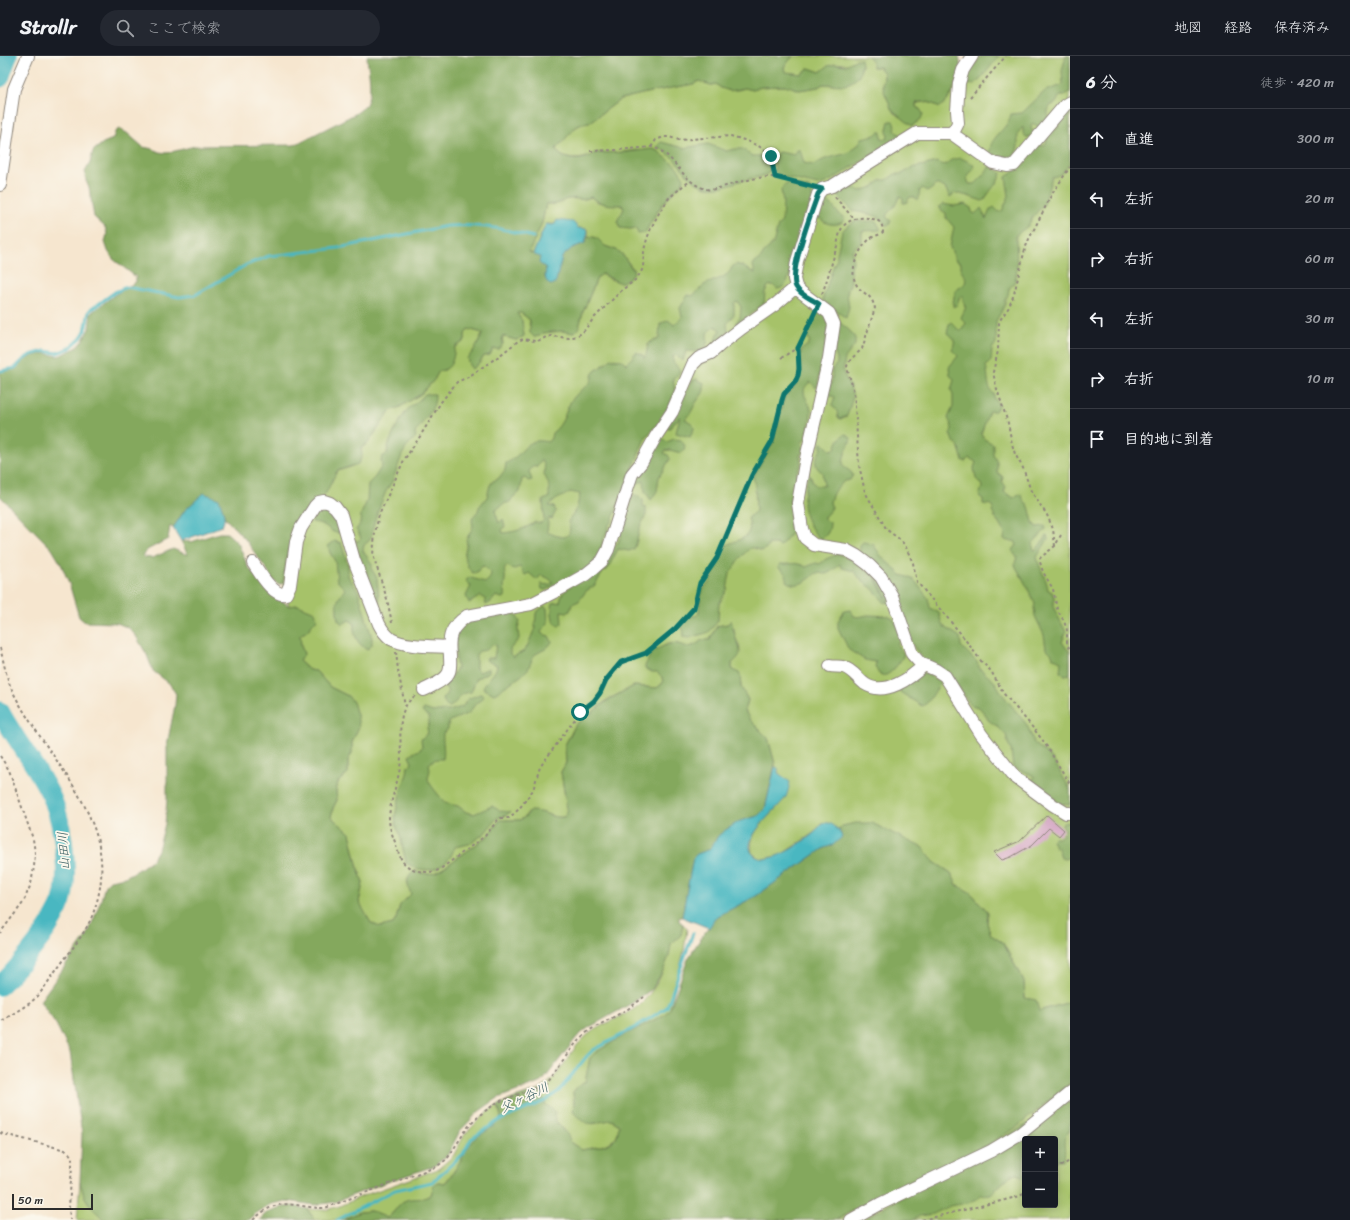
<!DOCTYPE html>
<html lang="ja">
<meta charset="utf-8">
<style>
:root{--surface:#171b24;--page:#242831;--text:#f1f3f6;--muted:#9ea1a6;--line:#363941}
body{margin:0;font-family:Sriracha,"Klee One",sans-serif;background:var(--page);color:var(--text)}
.controls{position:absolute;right:12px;bottom:12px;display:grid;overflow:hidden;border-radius:4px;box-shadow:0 2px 10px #0003}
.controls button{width:36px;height:36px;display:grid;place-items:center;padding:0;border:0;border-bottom:1px solid var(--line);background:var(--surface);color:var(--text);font:20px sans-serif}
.scale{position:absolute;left:12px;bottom:10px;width:81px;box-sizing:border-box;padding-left:4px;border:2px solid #2b2b2b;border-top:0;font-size:11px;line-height:14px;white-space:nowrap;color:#2b2b2b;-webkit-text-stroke:3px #fbf7ec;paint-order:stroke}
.stop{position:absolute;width:12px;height:12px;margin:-9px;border:3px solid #0f766e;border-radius:50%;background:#fff}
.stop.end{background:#0f766e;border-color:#fff;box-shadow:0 1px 4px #0008}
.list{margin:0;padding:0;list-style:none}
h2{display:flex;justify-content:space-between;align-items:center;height:52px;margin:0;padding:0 16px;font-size:17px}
h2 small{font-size:13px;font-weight:400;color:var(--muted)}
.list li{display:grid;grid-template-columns:26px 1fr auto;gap:12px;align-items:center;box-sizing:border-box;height:60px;padding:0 16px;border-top:1px solid var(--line)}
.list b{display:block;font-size:15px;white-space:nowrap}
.list em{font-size:13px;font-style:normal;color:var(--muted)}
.icon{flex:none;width:22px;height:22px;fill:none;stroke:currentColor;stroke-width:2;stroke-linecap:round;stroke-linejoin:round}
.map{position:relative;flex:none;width:1070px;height:1164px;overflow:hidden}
header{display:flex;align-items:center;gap:24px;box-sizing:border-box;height:56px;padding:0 20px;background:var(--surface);border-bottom:1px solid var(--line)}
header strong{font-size:19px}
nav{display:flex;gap:22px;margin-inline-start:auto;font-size:14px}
.search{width:280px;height:36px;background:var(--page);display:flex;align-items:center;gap:10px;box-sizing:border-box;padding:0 14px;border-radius:22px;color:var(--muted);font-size:15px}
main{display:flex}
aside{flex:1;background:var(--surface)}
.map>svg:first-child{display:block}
.green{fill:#a6c269;stroke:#68764a;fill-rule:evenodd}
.forest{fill:#84a85d;stroke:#586a44;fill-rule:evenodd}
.water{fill:#49b7c1;stroke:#3a7176}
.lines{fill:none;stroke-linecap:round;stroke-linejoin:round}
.stream{stroke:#49b7c1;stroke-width:3}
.river{stroke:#49b7c1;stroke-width:19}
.building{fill:#cb95bb}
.minor-casing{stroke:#90887d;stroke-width:14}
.path{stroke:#90887d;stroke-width:2;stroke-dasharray:3 3;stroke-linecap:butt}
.minor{stroke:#fff;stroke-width:12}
.route{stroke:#0f766e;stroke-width:5}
.labels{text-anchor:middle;stroke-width:3.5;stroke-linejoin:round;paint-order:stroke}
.water-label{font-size:13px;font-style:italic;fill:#365c60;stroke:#fbf7ec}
</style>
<header>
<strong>Strollr</strong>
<div class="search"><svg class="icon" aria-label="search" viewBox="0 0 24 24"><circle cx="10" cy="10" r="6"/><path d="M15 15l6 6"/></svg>ここで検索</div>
<nav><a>地図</a><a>経路</a><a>保存済み</a></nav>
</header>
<main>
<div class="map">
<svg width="1070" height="1164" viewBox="0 0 1070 1164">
<rect width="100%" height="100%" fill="#fbf7ec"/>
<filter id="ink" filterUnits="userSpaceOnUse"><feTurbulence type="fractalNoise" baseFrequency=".025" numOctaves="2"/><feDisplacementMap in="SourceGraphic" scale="8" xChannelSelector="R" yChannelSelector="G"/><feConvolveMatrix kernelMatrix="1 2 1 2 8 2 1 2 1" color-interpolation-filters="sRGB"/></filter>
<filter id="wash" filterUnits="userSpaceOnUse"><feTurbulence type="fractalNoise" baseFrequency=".012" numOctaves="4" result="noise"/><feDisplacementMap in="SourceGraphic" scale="16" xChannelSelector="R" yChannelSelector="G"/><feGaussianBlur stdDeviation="0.9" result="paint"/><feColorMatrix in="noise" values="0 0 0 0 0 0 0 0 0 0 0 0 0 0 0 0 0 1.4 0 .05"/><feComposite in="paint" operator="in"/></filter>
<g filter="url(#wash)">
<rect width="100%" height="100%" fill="#f6e6cf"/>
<path class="green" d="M 793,0 L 868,0 L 872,5 L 873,11 L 879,11 L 884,17 L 883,29 L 887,42 L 895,57 L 907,65 L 916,51 L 916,48 C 926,44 931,47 940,51 L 968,0 L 1070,0 L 1070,946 L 1038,955 L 1025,942 L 1024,926 L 1003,887 L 991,879 L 987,867 L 988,856 L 971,837 L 957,829 L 951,817 L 934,806 L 931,802 L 872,767 L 842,770 L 839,774 L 828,767 L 821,768 L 815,776 L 781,799 L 764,803 L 760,803 L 752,797 C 747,777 767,763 779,749 L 778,717 L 775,711 L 775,713 L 775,708 L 768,682 L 750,664 L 745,655 L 748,644 L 741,631 L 740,618 L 732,613 L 732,607 L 740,591 L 735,581 L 734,572 L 728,568 L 717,570 L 710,584 L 702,584 C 685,599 682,584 668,588 C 666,588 663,592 660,593 C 654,596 652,597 649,603 L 662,621 L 663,627 L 657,632 L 634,630 L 607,644 L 585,662 L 576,668 L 565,689 L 566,707 L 561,716 L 567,753 L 567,757 L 564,761 C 556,762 552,760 544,757 C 539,756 532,757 527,757 L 525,761 L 520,764 L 506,764 L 496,769 L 487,781 L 439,815 C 430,819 424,818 414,815 L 407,825 L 411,838 L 400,849 L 396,863 L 393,868 C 389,869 383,871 380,871 C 369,870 363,854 359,846 L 363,827 L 358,812 L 350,778 L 331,761 L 333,752 L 337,744 L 336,736 L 338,726 L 348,717 L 348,704 L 352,697 L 352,686 L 354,680 L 348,640 L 330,631 L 316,615 L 309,614 L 299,605 L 304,598 L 301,590 L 300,579 L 307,575 L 298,549 L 289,550 L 283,527 L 288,494 L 296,474 L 337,415 L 351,411 L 361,392 L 368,387 L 390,355 L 400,351 L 421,338 L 434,324 L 439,315 L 445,314 L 453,301 L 455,291 L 465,285 L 465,278 L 468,273 L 483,277 C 478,287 475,295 467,302 L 478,308 L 484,300 L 490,299 L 493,292 L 503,288 L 502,280 L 516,284 L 524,280 L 522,265 L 516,256 L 521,257 L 530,264 L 529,269 L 540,280 L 542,277 L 562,275 L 574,277 L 579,271 L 583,256 L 597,222 L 601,218 L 612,224 L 634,214 L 621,197 L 616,194 L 605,190 L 597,182 L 588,180 L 588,175 L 587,173 L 578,172 L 575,169 L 546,168 L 533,198 L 529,196 L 542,167 L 546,148 C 550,148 555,149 559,147 C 562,146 565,143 568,143 C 578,141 579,146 591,141 L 597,146 L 622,149 L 624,153 L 621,160 L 630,173 L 636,172 L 645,177 C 656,157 665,143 682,128 L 638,94 L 590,100 C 580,104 561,105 556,93 L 576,71 L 582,68 L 589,67 L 621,43 L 650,36 L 693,28 L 699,25 L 711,29 L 716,28 L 721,32 L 738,34 L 745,32 L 753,34 L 761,31 L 779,30 L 789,30 L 799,34 L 818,31 L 823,28 L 833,29 L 861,14 L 862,9 L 857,3 C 844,12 847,6 835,8 C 830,9 825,13 820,16 L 809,12 L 801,18 L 785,16 L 784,11 Z
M 683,868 L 687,873 L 684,894 L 670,953 L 664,959 L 627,978 L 595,997 L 590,1002 L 585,1027 L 577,1031 L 573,1036 L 574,1047 L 573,1056 L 593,1068 L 602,1065 L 612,1064 L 619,1069 C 618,1075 618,1080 613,1084 C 608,1090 590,1092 582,1094 L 571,1087 L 568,1078 L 555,1064 L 550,1051 L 546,1049 L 539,1034 C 559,1023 567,998 583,983 C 596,970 615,964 631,955 C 653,941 667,913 670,888 L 681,879 Z
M 1070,1027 L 1070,1164 L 836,1164 L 877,1141 L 1017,1071 ZM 1025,1083 L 1055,1083 L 1055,1149 L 1025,1149 Z
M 498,1049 L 501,1061 L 497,1068 L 487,1075 L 465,1099 L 457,1111 L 445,1127 L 438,1126 C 431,1140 430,1142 415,1144 C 412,1144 408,1144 406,1145 C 397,1148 395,1157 387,1162 L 370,1155 L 360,1156 L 343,1164 L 315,1164 L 307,1153 L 324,1154 L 337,1151 L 365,1139 L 438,1113 L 453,1100 L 465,1078 L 486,1057 Z
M 80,1126 C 85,1146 90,1150 104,1164 L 77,1164 Z"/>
<path class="forest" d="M 367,0 L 793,0 L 784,11 L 785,16 L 801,18 L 809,12 L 820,16 L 828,10 L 835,8 L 846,9 L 857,3 L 861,3 L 862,9 L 859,20 L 853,25 L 845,29 L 823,28 L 818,31 L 799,34 L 789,30 L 779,30 L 761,31 L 753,34 L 745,32 L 730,35 L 721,32 L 716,28 L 711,29 L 699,25 L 693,28 L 650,36 L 621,43 L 589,67 L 582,68 L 576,71 L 556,93 C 561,106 586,106 594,97 L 628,96 L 652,93 L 658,95 L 677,111 L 684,122 C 681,132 674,133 668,141 C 659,152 651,165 645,177 L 638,178 L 636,172 L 630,173 L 620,172 L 617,165 L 624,153 L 622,149 C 609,149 601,149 591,141 C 579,146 578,141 568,143 C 565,143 562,146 559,147 C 555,149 551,148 546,148 L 542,167 L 529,196 L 541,201 L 546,212 L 545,222 L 556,225 L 562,201 L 572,192 L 585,187 L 588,180 L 597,182 L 605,190 L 616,194 L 621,197 L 634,215 L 630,222 L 620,227 L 602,218 L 597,222 L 583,256 L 579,271 L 574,277 L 562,275 L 542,277 L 540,280 L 534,281 L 530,277 L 530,264 L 521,257 L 517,257 L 522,265 L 524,280 L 516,284 L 502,280 L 503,288 L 499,293 L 493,293 L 490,299 L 484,300 L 478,308 L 472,313 L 469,309 L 467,302 C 475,295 478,287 483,277 L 468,273 L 465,278 L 465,285 L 455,291 C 453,303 453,313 439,315 L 434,324 L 421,338 L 400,351 L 390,355 L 368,387 L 361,392 L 362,400 L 358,408 L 337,415 L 326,437 L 318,443 L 296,474 L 288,494 L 283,527 L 279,529 L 272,524 L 267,514 L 245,483 L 225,462 L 219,443 L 185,454 L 173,472 L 170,470 L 168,483 L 147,494 L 143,501 L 152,502 L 173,493 L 188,499 L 181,485 L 191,486 L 219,477 L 227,477 L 238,487 L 248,511 L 271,536 L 289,550 L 298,549 L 315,556 L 317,563 L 307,575 L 300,579 L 301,590 L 304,598 L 299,605 L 309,614 L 316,615 L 330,631 L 348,640 L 353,646 L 357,659 L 359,671 L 352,686 L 352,697 L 348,704 L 348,717 L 338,726 L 336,736 L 337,744 L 333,752 L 331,761 L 350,777 L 358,812 L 363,827 L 359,846 L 371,867 L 380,871 L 393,868 L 396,863 L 400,849 L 411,838 C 407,828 405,823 414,815 C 424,818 430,819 439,815 L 487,781 L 500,764 L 520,764 L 525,761 L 530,755 C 535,755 540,756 544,757 C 551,760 556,762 564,761 L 567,757 L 567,753 L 561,716 L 566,707 L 565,689 L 576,668 L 585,662 L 608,644 L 634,630 L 657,632 L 663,627 L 662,621 L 657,616 L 652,616 L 645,613 L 645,610 C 647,606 650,599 653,596 C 655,594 667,588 670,588 C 684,585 686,598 702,584 L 710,584 L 717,570 L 728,568 L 731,564 C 733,570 734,577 736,583 C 740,594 744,598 732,607 L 732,613 L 740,618 L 741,631 L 748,644 L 745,655 L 750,664 L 768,682 L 775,708 L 765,753 L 758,760 L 740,765 L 718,780 L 712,790 L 708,794 L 697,798 L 692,807 L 682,861 L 679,861 L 679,865 L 683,868 L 681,879 L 671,888 L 669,900 L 664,913 L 652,933 L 634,946 L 588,972 L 577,981 L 542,1026 L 498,1042 L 478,1056 L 460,1075 L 447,1100 L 434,1110 L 390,1125 L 335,1146 L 315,1149 L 286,1145 L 271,1148 L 257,1156 L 248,1164 L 104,1164 L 92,1152 L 84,1140 L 80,1126 L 82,1078 L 70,996 L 56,968 L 40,945 L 88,878 L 101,844 L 105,829 L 110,824 L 125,821 L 138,814 L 152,804 L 158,794 L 165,768 L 167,743 L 167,689 L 175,649 L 176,638 L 169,627 L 153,615 L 147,599 L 136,580 L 129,572 L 117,567 L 85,566 L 79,561 L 69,527 L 61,508 L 52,493 L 0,440 L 0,316 L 16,313 L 25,304 L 32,300 L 45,297 L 52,299 L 59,300 L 76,292 L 83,284 L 89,273 L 91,257 L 116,238 L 136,226 L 136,221 L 113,203 L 108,195 L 105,186 L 107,178 L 105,171 L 94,161 L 89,131 L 86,125 L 85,116 L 90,107 L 93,95 L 103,87 L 113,83 L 115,76 L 119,73 L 127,77 L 143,91 L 153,93 L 159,96 L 167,97 L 195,90 L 294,89 L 355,58 C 358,56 362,53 365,50 C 374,36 368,15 367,0 Z
M 868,0 L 959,0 C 964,16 953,42 940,51 C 931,47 926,44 916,47 L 916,51 L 920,53 L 923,58 L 921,63 L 912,70 L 891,53 C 890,45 884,39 883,31 C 883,27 884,22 884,17 L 879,11 L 873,11 L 872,5 Z
M 982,0 L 999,0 L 980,24 L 974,28 L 965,29 L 964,21 L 966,13 L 974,9 Z
M 1066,0 L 1070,0 L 1070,36 L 1059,41 L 1056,47 L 1050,50 L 1048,55 L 1048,61 L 1044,68 L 1038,71 L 1035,68 L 1032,68 L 1031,72 L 1034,77 L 1030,81 L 1026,81 L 1023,77 L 1023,71 C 1016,77 1018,82 1018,90 C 1017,95 1015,99 1012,103 C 1004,101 997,102 989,99 C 990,96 990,92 991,89 C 996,77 1009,71 1011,58 L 1022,57 L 1045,35 L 1063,29 L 1062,14 Z
M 1070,49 L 1070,106 C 1066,114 1061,120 1052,121 L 1044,148 L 1032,162 L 1028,170 L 1016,179 L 1017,212 L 1016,219 L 1015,225 L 1009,233 L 1008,239 L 1005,243 L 1005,249 L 996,265 L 996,287 L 992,293 L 991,305 L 986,310 C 989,319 986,332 994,338 L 994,342 L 999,349 L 995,355 L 989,355 L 981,378 L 984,383 L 993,388 L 993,399 L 997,405 L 997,416 L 1003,421 L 1002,425 L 1006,431 L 1004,436 L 1014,442 L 1017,439 L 1021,438 L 1025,447 L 1029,450 L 1033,466 L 1036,471 L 1045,470 L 1046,473 L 1032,488 L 1034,494 L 1037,493 L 1047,479 L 1048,483 L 1037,501 C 1039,513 1047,522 1048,534 L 1052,536 L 1054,541 L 1054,553 L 1066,576 L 1062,586 L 1070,597 L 1070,618 L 1065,619 L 1060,616 L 1061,606 L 1057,603 L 1053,602 L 1052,598 L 1046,592 L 1044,579 L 1035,560 L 1034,552 L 1035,548 L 1025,527 L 1016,511 L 1015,508 L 1017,500 L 1014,498 L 1013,494 L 1017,489 L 1015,485 L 1007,485 L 1004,483 L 1005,478 L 992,456 L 994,452 L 992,449 L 983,448 L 983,443 L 979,440 L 982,431 L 981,428 L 976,423 L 974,412 L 976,406 L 969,402 L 966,405 L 963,405 L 958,389 L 953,385 L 950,378 C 954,371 951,369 948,362 L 953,351 L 953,338 L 951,334 L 954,324 L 950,319 L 949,311 L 958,300 L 952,294 C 956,283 955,285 947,277 L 949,268 L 951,266 L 959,274 L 961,275 L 966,267 L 961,262 C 963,255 969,251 963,245 L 963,241 L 960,240 L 957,249 L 954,251 L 953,247 L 955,235 L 965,228 L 966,222 L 961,215 L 961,207 L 956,205 L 950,191 L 954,171 L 946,162 L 946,157 L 941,154 L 939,151 L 942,148 L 954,150 L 965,148 L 971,152 L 972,156 L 975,158 L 981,152 L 986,163 L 990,154 L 994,151 L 999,156 L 1002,155 L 1009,140 L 1006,121 C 1011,117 1017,114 1022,110 C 1030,102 1033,88 1045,89 C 1050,79 1046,77 1058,72 L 1059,65 Z
M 889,65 L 893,65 L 894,66 L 896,76 L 903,80 L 826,127 L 818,129 L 784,121 L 779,119 L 775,115 L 774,104 L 777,97 L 779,96 L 795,99 L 797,94 L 800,94 L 804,107 L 813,109 L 825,103 L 848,97 L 850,95 L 858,89 L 862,82 L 875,79 L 878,76 L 881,76 L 881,82 L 886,83 L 888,81 L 887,74 Z
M 661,86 L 684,92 L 708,88 L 726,95 L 735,93 L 743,93 L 752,100 L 767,100 L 770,104 L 770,116 C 763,121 749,123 740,125 C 730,128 718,133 707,131 C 692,129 684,113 674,103 C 669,98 663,94 657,90 Z
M 961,102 L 973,108 L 974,112 L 967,122 L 969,128 L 975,128 L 982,121 L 990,110 L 1001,117 C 999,127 989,134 985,144 L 982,145 L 968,140 L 955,137 L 950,141 L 945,132 L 939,129 L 936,129 L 929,135 L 926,135 L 923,132 L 920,134 L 918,144 L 914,141 L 910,141 L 906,147 L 903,147 L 903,142 L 900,140 C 897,144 897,147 894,151 C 891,155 887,156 886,161 L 891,165 L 889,169 L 886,169 L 880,162 L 873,159 L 853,155 L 838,140 L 838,134 L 840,128 L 846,124 L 850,130 L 860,135 L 873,131 L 881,124 L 887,124 L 895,118 L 902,118 L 912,112 L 938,106 L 941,109 L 947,108 C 950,103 955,103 961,102 Z
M 789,127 L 810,132 L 812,136 L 812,143 L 790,219 C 787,226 785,232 777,233 L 773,229 L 768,230 L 765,236 L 764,248 L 737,269 L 736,266 L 740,262 L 741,251 L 737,245 L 734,247 L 734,258 L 727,268 L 728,275 L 718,286 L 715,284 L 720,274 L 715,270 L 707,277 C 707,280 708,284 707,287 C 705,296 694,296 686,295 L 683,305 L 680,303 L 676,299 L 672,301 L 674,307 L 680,314 L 678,319 L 673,323 L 675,336 L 663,362 L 645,382 L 612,465 L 608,470 L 607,476 L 603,484 L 601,494 L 594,507 L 582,517 L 545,534 L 542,533 L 541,528 L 549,529 L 553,526 L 548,522 L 541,519 L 537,524 L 529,517 L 525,519 L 520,511 L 514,513 L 507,510 C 502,515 506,517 505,523 C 505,526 504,528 504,530 C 504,534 506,536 505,541 L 502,542 L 496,540 L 491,546 L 486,549 L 485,543 L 481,540 L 469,547 L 466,540 L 471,530 L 466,525 L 469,521 C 475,524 479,523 485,527 L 490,522 L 491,517 L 484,510 L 481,511 L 477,516 L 473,517 C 468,514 466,505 464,500 L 467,487 L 466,484 L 472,473 L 473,470 L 472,464 L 473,461 L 478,455 L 479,451 L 487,441 L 490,429 L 493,425 L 498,423 L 505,414 L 506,407 C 525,399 524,380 548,386 L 551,382 L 552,377 C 565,367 564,357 571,345 C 576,337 586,332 591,325 C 592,322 592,318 594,316 C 599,311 607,308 611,303 L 622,304 L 627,308 L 636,296 L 643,299 L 644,302 L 646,299 L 648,288 L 654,284 L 659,283 L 660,268 L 668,264 L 674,269 L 682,261 L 680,252 L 688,239 L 692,240 C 697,237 700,232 704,229 C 713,224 729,222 732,211 L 736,208 L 742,210 L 755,217 L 753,210 L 754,207 L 761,202 L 765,195 L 773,188 L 778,170 L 782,165 L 783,146 L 781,134 L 784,129 ZM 541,404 C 545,408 545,413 544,419 C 550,428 549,432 549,442 L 543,444 L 544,464 L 541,467 L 535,466 C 526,473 514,476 503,477 L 502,474 L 505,470 L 503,463 L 499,467 L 495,455 L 503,448 L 510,446 L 513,441 L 520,436 L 522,423 L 525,422 L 528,425 L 532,424 L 529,416 L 531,412 L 535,410 L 536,412 ZM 570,436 L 580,438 L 577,451 L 568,466 C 571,471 571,481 563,481 C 558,481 552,478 547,476 L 548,467 L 547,464 L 549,462 L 552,463 L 556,455 L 554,451 L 549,450 C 554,443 563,441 570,436 Z
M 828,145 C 835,151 835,157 845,162 C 842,172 824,169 820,162 L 813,163 L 818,149 L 822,146 Z
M 855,165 L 876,165 L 880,172 L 880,174 L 862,175 L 862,186 L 852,194 L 853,206 L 850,213 L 851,225 L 847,237 L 849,251 L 846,262 L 823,245 L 823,242 L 833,211 L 837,203 L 837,198 L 842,176 L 845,172 Z
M 818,254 L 827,262 L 828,269 L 824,303 L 820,312 L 818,329 L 816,332 L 811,326 C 797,334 808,343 811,353 C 812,357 808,377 806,381 C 805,383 804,384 802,386 L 803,395 L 800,399 L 801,409 L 797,415 L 797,433 C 792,437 790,441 790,447 L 794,451 C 793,457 795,462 795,468 C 794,476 785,484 780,490 L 776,488 L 768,488 L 768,491 L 762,495 L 754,492 L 750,492 L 741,501 L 730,517 L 727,534 L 719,548 L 718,565 L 713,571 L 709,576 L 703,578 L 689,582 L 682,581 L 684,576 L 681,569 L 690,560 L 696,560 L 699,557 L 700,543 L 703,533 L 711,524 L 712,520 L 711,515 L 719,503 L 723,491 C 737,482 755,485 748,462 L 756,455 L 755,430 L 753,420 L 773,387 L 782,349 L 785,341 L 797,327 L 799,319 L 801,294 L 808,289 L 810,285 L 807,281 L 808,274 Z
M 838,265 L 850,275 L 855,282 L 855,289 L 845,302 L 843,316 L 850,331 L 853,341 L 847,360 L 840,363 L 838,361 L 837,355 L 832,349 L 835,341 L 828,339 L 827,336 C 828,332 831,330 832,326 C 834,318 828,315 837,308 L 837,303 L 834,295 Z
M 696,323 L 704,327 C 705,337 702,338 697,345 C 692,352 693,356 685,363 L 693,368 L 694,373 L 690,381 L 676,377 L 680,360 L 670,372 L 666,372 L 692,325 Z
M 425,338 L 435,338 C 436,355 423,364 415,377 L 416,381 L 408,389 L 402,399 L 392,426 L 386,435 L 376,460 L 370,484 L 364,489 L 363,495 L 372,508 L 372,514 L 377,522 L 380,555 C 377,549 367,531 366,525 C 366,517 368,512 361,507 L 353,485 L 358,485 L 361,482 L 358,476 L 356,474 L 360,468 L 361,458 L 367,445 L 368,428 L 375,421 L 382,410 L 381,404 L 382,401 L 387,398 C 386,389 401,361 408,353 C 414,348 420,344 425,338 Z
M 846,378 L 851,382 C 849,392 842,400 843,410 L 851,416 L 853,419 L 850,424 L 844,425 L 833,437 L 830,446 L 832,452 L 824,461 L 824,464 L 830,466 C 830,474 828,479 821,483 C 812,478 803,457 803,447 C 804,439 806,430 808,422 L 810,419 L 813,427 L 817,430 L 824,430 L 822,416 C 811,409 817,400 822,392 L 820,389 L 822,386 L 830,394 L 835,393 C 837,387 839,380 846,378 Z
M 661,381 L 667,386 L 674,383 L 681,384 L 685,390 L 684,395 L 681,397 L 670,394 L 665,395 L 664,397 L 668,399 L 670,403 L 659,421 L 657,435 L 651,444 L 645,436 L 644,425 L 637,427 L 634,426 Z
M 634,440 L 639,440 L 643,444 L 643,451 L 646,452 L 646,459 L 640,471 L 636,488 L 634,493 L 629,495 L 618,493 L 607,514 L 604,515 L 594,530 L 586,535 L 579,545 L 572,548 L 570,555 L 567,556 L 561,555 L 562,568 L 558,570 C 551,563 551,556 553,547 L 560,546 L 562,538 L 618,487 L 621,480 L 618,475 L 627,446 Z
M 322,451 L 331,453 L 341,471 L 339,477 L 333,476 C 326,470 322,467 312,466 L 312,462 Z
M 335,485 L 341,487 L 348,509 L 348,520 L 358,535 L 372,582 L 372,589 L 367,594 C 357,587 353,579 354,567 L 349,564 L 343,568 L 338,564 C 336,547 335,547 345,533 L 337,525 L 335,505 L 330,497 L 328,490 Z
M 863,486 L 873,488 L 881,500 L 901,519 L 908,521 L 915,525 L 928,542 L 930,552 L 939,557 L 942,569 L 960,581 L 961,590 L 977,606 L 980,613 L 995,626 L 1003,639 L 1027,669 L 1034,687 L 1052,702 L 1070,733 L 1070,749 L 1058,747 L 1037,731 L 1032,725 L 1034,720 C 1027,716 1020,715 1013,711 L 1011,694 L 1008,687 L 1006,679 L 998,671 L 988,664 L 985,658 L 979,651 L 971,649 L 949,617 L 923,603 L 914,591 L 860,496 L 860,489 Z
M 838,498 L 844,500 L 846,502 L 855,504 L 876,522 L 888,546 L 885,547 L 872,532 L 862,525 L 854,515 L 842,512 L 840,508 C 835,512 832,516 826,518 C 823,518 820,517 816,517 C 808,525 796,533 786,525 C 788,517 783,516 778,511 L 780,508 C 792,509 795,505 806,511 L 816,507 L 820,508 L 826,503 Z
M 544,550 L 547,552 L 548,567 L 541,576 L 542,578 L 549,580 L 552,586 L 547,592 L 534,599 L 528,613 L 521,620 L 504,631 L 499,636 L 494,638 L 483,632 C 486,623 496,619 497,609 L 487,605 L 486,602 L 494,602 L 496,589 L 493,588 C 489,593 485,595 479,595 L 476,599 L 476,613 L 480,616 L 489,612 L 489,616 L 477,622 L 471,636 C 458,637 459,645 450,651 L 446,650 L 443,643 L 448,635 L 445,632 C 446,624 454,619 457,612 L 456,607 L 455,579 L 470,564 L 511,555 L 516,559 L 520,566 L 518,572 L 519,583 L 510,593 L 510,598 L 513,601 L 524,595 L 527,591 L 535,572 L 536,557 Z
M 850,554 L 854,560 L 858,561 L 868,559 L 889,560 C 897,563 898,574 901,582 L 898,586 L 897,589 L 904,598 C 902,604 892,617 886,619 C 884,620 882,619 879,618 L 875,611 L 876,606 L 865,604 L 849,594 L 838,572 L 838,565 L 844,555 Z
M 924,617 L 939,625 L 940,629 C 933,635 931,647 922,650 L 900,636 L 900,631 L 919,618 Z
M 480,638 L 483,639 L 482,643 L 476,647 L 469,657 L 450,665 L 448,669 L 448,673 L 443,677 C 442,686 445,694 443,703 C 436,703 432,703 429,709 C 431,716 429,716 428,722 C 428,728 441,741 445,747 L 458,750 L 466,756 L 474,758 L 492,750 L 500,755 L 510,756 L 507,759 L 497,762 L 484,778 L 469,788 L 455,791 C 453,795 451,802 447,805 C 435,817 420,816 406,807 L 400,779 L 396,770 L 395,760 L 401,734 L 407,718 L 408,710 L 410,710 L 412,707 L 409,699 L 421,693 L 422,690 L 421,683 L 428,677 L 427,672 L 429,668 L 429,661 L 422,656 L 424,653 L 433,656 L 438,655 L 449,655 L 462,651 L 468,643 Z
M 1070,766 L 1070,801 L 1065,803 L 1061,802 L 1058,792 L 1055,791 L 1052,784 L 1054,782 L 1059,782 L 1065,776 L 1065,773 L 1062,770 L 1063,767 Z
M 856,767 L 872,767 L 923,792 L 934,806 L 951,817 L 957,829 L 971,837 L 988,856 L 987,867 L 991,879 L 1003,887 L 1024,926 L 1025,942 L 1036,944 L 1039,955 L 1070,946 L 1070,1027 L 1017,1071 L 986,1090 L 877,1141 L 836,1164 L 343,1164 L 360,1156 L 371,1155 L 387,1162 C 395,1157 398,1147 406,1144 C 415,1141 421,1145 431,1139 L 434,1128 L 438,1126 L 445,1127 C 457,1115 462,1098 473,1085 C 482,1075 494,1074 501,1061 L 498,1049 L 515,1042 L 539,1034 L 546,1049 L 550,1051 L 555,1056 L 555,1064 L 568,1079 L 571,1087 L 582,1094 C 590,1092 608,1090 613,1085 C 618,1081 618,1075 619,1069 L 612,1064 C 591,1066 590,1074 573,1056 L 574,1047 L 573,1036 L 577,1031 L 585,1026 L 590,1002 L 595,997 L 626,978 L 664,959 L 670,953 L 688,903 L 697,888 L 716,861 L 756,840 L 824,792 L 833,789 L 841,778 L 839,774 L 842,770 Z
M 1070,1043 L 1070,1074 C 1059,1085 1068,1092 1063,1104 L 1056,1104 L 1057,1101 L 1055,1098 L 1055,1083 L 1025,1083 L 1025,1124 L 1019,1118 L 1011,1119 L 991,1138 L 980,1139 L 976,1143 L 967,1147 L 950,1150 L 933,1158 L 920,1160 L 912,1164 L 863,1164 Z
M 293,1150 L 307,1153 L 315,1164 L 260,1164 C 267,1153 280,1151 293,1150 Z"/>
<path class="water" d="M 557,164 L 573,166 L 578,172 L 586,173 L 588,175 L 585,187 L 572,192 L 562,201 L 556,225 L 554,228 L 550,229 C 544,224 545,219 546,212 L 539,207 L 540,201 L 533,198 L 546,168 L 552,169 L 555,168 Z
M 204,437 L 219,443 C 222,452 227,461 222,470 L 181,485 L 173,472 L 185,454 Z
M 775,711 L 778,712 L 778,717 L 790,726 C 789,731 788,736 786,741 C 779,752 735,786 755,800 C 769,811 803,786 814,777 C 818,774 819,768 825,767 C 832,765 840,775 842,781 L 833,789 L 824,792 L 756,840 L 716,861 L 709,872 L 682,861 L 693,802 L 697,798 L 708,794 L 712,790 L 718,780 L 724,775 L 740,765 L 758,760 L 765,753 Z"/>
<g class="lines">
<path class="stream" d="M 0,315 L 15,312 L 23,304 L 30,299 L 45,295 L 57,297 L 70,292 L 80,283 L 85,275 L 89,255 L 115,236 L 127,231 L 179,241 L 195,239 L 246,209 L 269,200 L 338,192 L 447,170 C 479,168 502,172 533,181
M 337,1164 L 395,1134 L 432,1126 L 463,1098 L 471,1083 L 498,1065 L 545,1045 L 559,1035 L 587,1000 L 593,994 L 629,975 L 663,954 L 667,951 L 693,877"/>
<path class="river" d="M 0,22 L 8,0
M 0,655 C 16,685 38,711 52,742 C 63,767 72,827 59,852 C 45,881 22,907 0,930"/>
</g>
<g id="blocks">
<path class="building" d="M 1047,759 L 1064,774 L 1059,780 L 1049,772 L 1032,789 L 1011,801 L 1002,804 L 994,796 L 1020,785 Z"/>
</g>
</g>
<g filter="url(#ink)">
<use href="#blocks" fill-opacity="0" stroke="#90887d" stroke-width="1"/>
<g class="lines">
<g class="minor-casing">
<path id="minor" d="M 1070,46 L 1065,49 L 1014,109 L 1007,110 L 993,107 L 951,77 L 917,77 L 832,130 L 822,133 L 818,138 L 797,205 L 794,223 L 796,231 L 801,236 L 829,257 L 834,268 L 829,302 L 805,407 L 798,447 L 802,473 L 805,482 L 814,489 L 846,494 L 857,500 L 869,509 L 881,521 L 892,540 L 912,598 L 920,607 L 936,614 L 945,620 L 981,678 L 1015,721 L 1053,749 L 1066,757 L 1070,757
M 951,77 L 955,73 L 958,67 L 957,55 L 959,27 L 963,14 L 972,0
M 0,129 L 14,33 L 28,0
M 253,507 C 260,517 273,541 286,538 L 290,529 L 296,486 L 301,472 L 315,450 L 319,446 L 324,445 L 330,447 L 335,451 L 341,459 L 354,504 L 379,568 C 382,574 386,579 391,583 C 406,591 432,590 449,591
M 830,610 C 834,611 839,610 843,611 C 852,613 858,623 865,628 C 885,641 911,622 924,609
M 424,634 C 432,630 446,624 449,616 C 451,611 450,605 450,600 C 448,580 450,572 467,560 L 531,548 L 562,532 L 585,519 L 595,511 L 602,505 L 608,494 L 628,430 L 632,418 L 641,407 L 656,380 L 672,356 L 693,308 L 699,302 L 711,297 L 720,289 L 742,272 L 776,248 L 796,231
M 851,1164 L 880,1148 L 991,1095 L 1021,1077 L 1070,1037"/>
</g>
<path class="path" d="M 970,41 L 1006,0
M 651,91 L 656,84 L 664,81 L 669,81 L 679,84 L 730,80 C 740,82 764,90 770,99 C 774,104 773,115 775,121
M 590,95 L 618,94 L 651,91 C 676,96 681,130 711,134 C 729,130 751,121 769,121 C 783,121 798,127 811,130
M 835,141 L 854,163
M 822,238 C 828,222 832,206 837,190 C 838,185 839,177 842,172 C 849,162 862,160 873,163 C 880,164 883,169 883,176 C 879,180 874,179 870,183 C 858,193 847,217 858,231 C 866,240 871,238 875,252 L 862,293 L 851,303 L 847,310 L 848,315 L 854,336 L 859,409 L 865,436 L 887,474 L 898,482 L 905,489 L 913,507 L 917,526 L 961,578 L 981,605 L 991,615 L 1004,638 L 1029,667 L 1044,686 L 1070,728
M 781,302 L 800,290 L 813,259
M 1061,479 L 1055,490 L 1040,502 L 1040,506 L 1043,516 L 1053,533 L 1057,553 L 1064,565 L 1067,574 L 1067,588 L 1070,593
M 1055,490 L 1053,473 L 1047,459 L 1031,435 L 1023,412 L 1015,398 L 1012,388 L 1008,367 L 996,330 L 993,316 L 998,295 L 999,267 L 1000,264 L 1009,251 L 1014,238 L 1025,193 L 1029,183 L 1052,138 L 1070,111
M 392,567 L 387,543 L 373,499 L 375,477 L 379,459 L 404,404 L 419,382 L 441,346 L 457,326 L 468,321 L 499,300 L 518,285 L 523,283 L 535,285 L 541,284 L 546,281 L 551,280 L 569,282 L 577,280 L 583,276 L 594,262 L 622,234 L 635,224 L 640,218 L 643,212 L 644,194 L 647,183 L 651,172 L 659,157 L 669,142 L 684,129 L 691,125
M 0,592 C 4,606 6,622 13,636 C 51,711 131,771 90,865 C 85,876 77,886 70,896 C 59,910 49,925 38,940 L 30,947 L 0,966
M 396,596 L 398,614 L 405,650
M 415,640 C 392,656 404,688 400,712 C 397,729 390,745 389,762 C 389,771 392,778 395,786 C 397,792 399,800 403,806 C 411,816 428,818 439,814 L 485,780 L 497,765 L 501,762 L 509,762 L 519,753 L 533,734 L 540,711 L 580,656 L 594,645 L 600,637 L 606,624 L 614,613 L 621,606 L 646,597 L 658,588 L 675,573 L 694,552 L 701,527 L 717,502 L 752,419 L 772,385 L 782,344 C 785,337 790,333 795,326 C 801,316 799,303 798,292
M 0,700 L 9,714 L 33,783 L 35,797 L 34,811 L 31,828 L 23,847 L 0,877
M 0,1077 L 47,1089 L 65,1094 L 69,1097 L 72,1101 L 72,1110 L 69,1151 L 70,1164
M 1055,1113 L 1070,1105
M 253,1164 C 281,1138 293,1152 325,1152 L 391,1127 L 436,1111 L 447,1103 L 468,1071 L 481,1058 L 498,1046 L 544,1029 L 548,1025 L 579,983 L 590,974 L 628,953 L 644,941
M 922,1164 L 1005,1144 L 1020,1140 L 1025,1137"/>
<use href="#minor" class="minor"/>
</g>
</g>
<g class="lines" filter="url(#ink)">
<path class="route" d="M 580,656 L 594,645 L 600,637 L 606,624 L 621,606 L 646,597 L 675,573 L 694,552 L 700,527 L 717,502 L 752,419 L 772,385 L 782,344 L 784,338 L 795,326 L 798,319 L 799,313 L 798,292 L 819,248 C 812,243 800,239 796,231 C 788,216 812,155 818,138 L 822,133 L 775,121 L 771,100"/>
</g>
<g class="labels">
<g class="water-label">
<text transform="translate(63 795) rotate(-94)" y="5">山田川</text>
<text transform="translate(524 1041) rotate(-26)" y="5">父ヶ谷川</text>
</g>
</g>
</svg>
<div class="controls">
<button>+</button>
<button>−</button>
</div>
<div class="scale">50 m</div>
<div class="stop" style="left:580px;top:656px"></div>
<div class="stop end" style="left:771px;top:100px"></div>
</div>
<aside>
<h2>6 分<small>徒歩 · 420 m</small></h2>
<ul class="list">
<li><svg class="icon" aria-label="ahead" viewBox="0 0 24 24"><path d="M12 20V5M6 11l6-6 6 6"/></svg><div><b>直進</b></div><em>300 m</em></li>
<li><svg class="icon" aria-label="left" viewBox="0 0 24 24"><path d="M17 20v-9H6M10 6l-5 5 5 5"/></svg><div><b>左折</b></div><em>20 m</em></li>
<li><svg class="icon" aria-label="right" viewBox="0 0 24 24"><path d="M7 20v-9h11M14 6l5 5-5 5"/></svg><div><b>右折</b></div><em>60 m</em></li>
<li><svg class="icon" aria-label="left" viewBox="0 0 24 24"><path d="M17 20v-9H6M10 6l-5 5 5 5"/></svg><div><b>左折</b></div><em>30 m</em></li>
<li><svg class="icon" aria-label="right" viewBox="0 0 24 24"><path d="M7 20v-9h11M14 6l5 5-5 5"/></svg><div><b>右折</b></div><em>10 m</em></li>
<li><svg class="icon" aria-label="arrive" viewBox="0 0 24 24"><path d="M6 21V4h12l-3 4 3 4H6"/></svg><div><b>目的地に到着</b></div></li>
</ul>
</aside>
</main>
